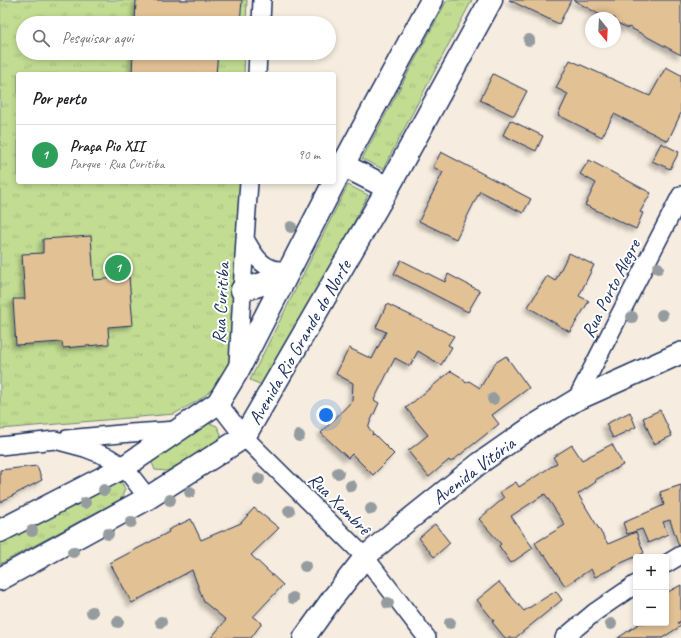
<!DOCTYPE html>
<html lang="pt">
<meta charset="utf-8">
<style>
:root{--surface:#fff;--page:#f6f6f6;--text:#202124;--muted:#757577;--line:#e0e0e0;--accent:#2563eb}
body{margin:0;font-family:Caveat,sans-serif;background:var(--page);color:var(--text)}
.controls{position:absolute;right:12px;bottom:12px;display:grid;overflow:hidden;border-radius:4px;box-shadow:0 2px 6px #0003}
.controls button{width:36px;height:36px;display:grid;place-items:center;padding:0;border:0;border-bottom:1px solid var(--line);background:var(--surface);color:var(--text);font:20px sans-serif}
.compass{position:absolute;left:585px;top:12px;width:36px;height:36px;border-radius:50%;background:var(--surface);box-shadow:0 2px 6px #0003;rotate:162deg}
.you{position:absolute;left:326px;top:415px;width:14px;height:14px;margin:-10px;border:3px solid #fff;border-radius:50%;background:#1a73e8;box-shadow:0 0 0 6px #1a73e833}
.badge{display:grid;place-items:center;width:26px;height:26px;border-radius:50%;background:var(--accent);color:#fff;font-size:13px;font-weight:700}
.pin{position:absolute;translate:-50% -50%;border:2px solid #fff;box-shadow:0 1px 4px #0006}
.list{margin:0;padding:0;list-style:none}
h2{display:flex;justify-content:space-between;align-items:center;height:52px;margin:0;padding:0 16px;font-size:17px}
h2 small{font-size:13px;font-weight:400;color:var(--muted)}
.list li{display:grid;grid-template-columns:26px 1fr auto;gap:12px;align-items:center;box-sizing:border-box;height:60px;padding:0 16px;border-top:1px solid var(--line)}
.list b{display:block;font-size:15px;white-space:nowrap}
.list p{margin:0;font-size:13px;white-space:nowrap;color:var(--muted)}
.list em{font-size:13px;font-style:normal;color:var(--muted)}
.icon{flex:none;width:22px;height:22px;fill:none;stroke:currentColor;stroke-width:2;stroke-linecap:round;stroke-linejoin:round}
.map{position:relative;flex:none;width:681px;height:638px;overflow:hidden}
.search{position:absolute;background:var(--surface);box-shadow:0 2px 6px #0003;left:16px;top:16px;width:320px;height:44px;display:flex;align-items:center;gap:10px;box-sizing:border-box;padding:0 14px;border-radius:22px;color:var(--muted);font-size:15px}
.panel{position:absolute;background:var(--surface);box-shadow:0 2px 6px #0003;left:16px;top:72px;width:320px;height:112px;border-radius:4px}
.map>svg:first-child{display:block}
.grass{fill:url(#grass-tufts);stroke:#6e8678}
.building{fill:#e2c194;stroke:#1b2f5e;filter:url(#shadow)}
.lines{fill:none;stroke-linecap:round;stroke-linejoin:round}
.minor-casing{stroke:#1b2f5e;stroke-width:20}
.tertiary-casing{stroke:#1b2f5e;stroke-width:24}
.secondary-casing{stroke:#1b2f5e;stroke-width:25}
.minor{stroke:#fff;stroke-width:17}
.tertiary{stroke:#fff;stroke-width:21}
.secondary{stroke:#fff;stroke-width:22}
.tree{fill:#959c9f}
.labels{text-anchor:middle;stroke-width:4;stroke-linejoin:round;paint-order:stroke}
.street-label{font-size:19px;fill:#1b2f5e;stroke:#fff}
</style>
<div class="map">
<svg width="681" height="638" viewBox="0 0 681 638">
<defs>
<pattern id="grass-tufts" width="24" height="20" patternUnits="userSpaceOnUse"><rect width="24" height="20" fill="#c2dc92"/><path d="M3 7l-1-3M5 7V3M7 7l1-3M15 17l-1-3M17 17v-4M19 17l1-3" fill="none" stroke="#a6bd80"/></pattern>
<filter id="shadow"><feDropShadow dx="-3.5" dy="3.5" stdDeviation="2" flood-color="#0004"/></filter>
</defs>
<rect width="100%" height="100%" fill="#f6ecdf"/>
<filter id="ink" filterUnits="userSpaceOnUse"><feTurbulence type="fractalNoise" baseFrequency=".025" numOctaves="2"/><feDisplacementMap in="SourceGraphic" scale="8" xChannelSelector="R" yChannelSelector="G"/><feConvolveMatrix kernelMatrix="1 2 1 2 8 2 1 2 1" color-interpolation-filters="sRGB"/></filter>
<g filter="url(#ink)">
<path class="grass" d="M 0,0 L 247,0 L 246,23 L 23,23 L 23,53 L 245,53 L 244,74 L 18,74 L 18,182 L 240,182 L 233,354 C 227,367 221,381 210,391 C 200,401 186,407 174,414 L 0,429 Z
M 447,0 L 472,0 L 383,169 L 362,159 Z
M 348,185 L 368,195 L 269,388 L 250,380 Z
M 207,422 L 217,426 L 221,434 L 220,443 L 167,471 L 155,470 L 149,456 Z
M 121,481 L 125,489 L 121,499 L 0,564 L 0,537 Z"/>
<path class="building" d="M 136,0 L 242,0 L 240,23 L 135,23 Z
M 509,0 L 571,0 L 559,24 Z
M 573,0 L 681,0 L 681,55 L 629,27 L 628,28 L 615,22 L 615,18 L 606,18 Z
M 133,53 L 218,53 L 216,74 L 132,74 Z
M 570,60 L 650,96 L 666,67 L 681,75 L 681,113 L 668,141 L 614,114 L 602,137 L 558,115 L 568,94 L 556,88 Z
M 493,74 L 527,91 L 514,116 L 480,100 Z
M 510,120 L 543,136 L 536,151 L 503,135 Z
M 661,143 L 679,152 L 670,169 L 652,161 Z
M 441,152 L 531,199 L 523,213 L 480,191 L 456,239 L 419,221 L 443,172 L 433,167 Z
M 589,160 L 651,193 L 640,212 L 643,213 L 636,229 L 585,205 L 596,183 L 580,174 Z
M 91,236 L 94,280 L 129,277 L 133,325 L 108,327 L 109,344 L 63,348 L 62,342 L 16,345 L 13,299 L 25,299 L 22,254 L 43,253 L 43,239 Z
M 569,253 L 594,265 L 579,296 L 589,301 L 570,332 L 528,307 L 547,276 L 555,281 Z
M 401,260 L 445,282 L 448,274 L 480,291 L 468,312 L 394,274 Z
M 387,304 L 454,336 L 448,345 L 452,347 L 441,365 L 418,351 L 410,366 L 395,358 L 374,400 L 379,403 L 368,427 L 373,433 L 372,435 L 374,434 L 394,454 L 373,475 L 352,454 L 348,458 L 321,433 L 352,401 L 353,383 L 336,374 L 349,348 L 372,359 L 386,332 L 376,327 Z
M 506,356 L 529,388 L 492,415 L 499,424 L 451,462 L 449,460 L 429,477 L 408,451 L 428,435 L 406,408 L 451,371 L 461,377 L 466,383 L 469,381 L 480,388 L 495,363 Z
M 660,410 L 672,436 L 654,444 L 643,418 Z
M 630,412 L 636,427 L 613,438 L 606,424 Z
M 612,444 L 623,465 L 595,480 L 596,482 L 578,494 L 608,544 L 636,532 L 644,553 L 612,567 L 613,568 L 595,577 L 591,569 L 565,586 L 545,555 L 543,556 L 535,543 L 565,525 L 545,494 L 511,516 L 533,548 L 511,563 L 499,546 L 501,544 L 479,519 L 504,498 L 500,492 L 516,482 L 519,487 L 557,463 L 553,457 L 572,445 L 582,460 Z
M 37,466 L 42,480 L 0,502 L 0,470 Z
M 681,485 L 681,545 L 679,546 L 670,520 L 663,522 L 668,534 L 648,543 L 642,529 L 627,534 L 623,523 L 664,505 L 660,492 Z
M 254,508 L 279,528 L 251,555 L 283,585 L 253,617 L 262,623 L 251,638 L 211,638 L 226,620 L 204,602 L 192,570 L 132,603 L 110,563 L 169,532 L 168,530 L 191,519 L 201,540 L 241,523 Z
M 435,524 L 450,543 L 434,557 L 419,538 Z
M 499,582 L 524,611 L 556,591 L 562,600 L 515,638 L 505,638 L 492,622 L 494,621 L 477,600 Z
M 681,585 L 681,621 L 677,623 L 681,623 L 681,626 L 662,638 L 618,638 L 640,623 L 666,623 L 666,593 Z"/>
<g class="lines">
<g class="minor-casing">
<path id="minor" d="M 261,23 L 262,0
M 257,74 L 258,53
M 245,239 C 252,251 258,264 273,269 C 278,270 284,270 289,271
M 238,365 L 245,239 L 249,182
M 576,400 L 681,195
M 218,403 L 244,437 L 365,557 L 427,638
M 67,439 L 131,433 L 178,430
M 0,446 L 55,440 L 85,448 L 108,457 L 124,467 L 148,498
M 666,564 L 681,555
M 564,638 L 595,612 L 636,584"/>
</g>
<g class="tertiary-casing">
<path id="tertiary" d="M 304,638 L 332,599 L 365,557 L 395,531 L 480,463 L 533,426 L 576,400 L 681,353"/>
</g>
<g class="secondary-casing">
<path id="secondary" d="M 343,165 L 388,188
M 242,290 L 285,277
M 0,531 L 124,467 L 218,403 L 238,370 L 343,165 L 432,0
M 0,579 L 148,498 L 244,437 L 388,188 L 491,0"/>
</g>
<use href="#minor" class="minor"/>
<use href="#tertiary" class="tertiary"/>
<use href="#secondary" class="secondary"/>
</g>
<g class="tree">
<circle cx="529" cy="40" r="6"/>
<circle cx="291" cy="227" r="6"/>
<circle cx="658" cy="268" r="6"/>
<circle cx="662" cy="315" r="6"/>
<circle cx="632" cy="317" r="6"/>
<circle cx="493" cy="399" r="6"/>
<circle cx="299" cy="436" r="6"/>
<circle cx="338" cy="473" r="6"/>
<circle cx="259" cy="479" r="6"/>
<circle cx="351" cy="486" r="6"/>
<circle cx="104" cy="490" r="6"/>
<circle cx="190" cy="492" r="6"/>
<circle cx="170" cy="500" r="6"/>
<circle cx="85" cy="503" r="6"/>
<circle cx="371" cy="509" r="6"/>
<circle cx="289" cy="511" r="6"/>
<circle cx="131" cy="522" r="6"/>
<circle cx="32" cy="531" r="6"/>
<circle cx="108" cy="534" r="6"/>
<circle cx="73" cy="552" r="6"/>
<circle cx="305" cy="566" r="6"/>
<circle cx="293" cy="598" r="6"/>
<circle cx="388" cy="603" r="6"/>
<circle cx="92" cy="612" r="6"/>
<circle cx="118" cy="622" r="6"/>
<circle cx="161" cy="622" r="6"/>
<circle cx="450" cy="623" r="6"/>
<circle cx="611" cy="624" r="6"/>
</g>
</g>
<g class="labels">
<g class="street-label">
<text transform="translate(610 288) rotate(-63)" y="7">Rua Porto Alegre</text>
<text transform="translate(220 303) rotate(-87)" y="7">Rua Curitiba</text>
<text transform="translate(299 342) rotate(-60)" y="7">Avenida Rio Grande do Norte</text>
<text transform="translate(473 470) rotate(-37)" y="7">Avenida Vitória</text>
<text transform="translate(340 503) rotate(45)" y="7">Rua Xambrê</text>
</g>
</g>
</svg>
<div class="controls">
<button>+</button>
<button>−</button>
</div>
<svg class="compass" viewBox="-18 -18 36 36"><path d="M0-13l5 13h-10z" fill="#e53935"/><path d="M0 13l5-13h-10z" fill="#757577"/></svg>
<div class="you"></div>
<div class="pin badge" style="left:118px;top:268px;background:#2e9e5b">1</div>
<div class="search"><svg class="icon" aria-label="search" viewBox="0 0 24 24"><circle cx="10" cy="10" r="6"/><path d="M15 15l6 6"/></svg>Pesquisar aqui</div>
<section class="panel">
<h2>Por perto<small></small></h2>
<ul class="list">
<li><span class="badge" style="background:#2e9e5b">1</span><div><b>Praça Pio XII</b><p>Parque · Rua Curitiba</p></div><em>90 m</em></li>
</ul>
</section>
</div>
